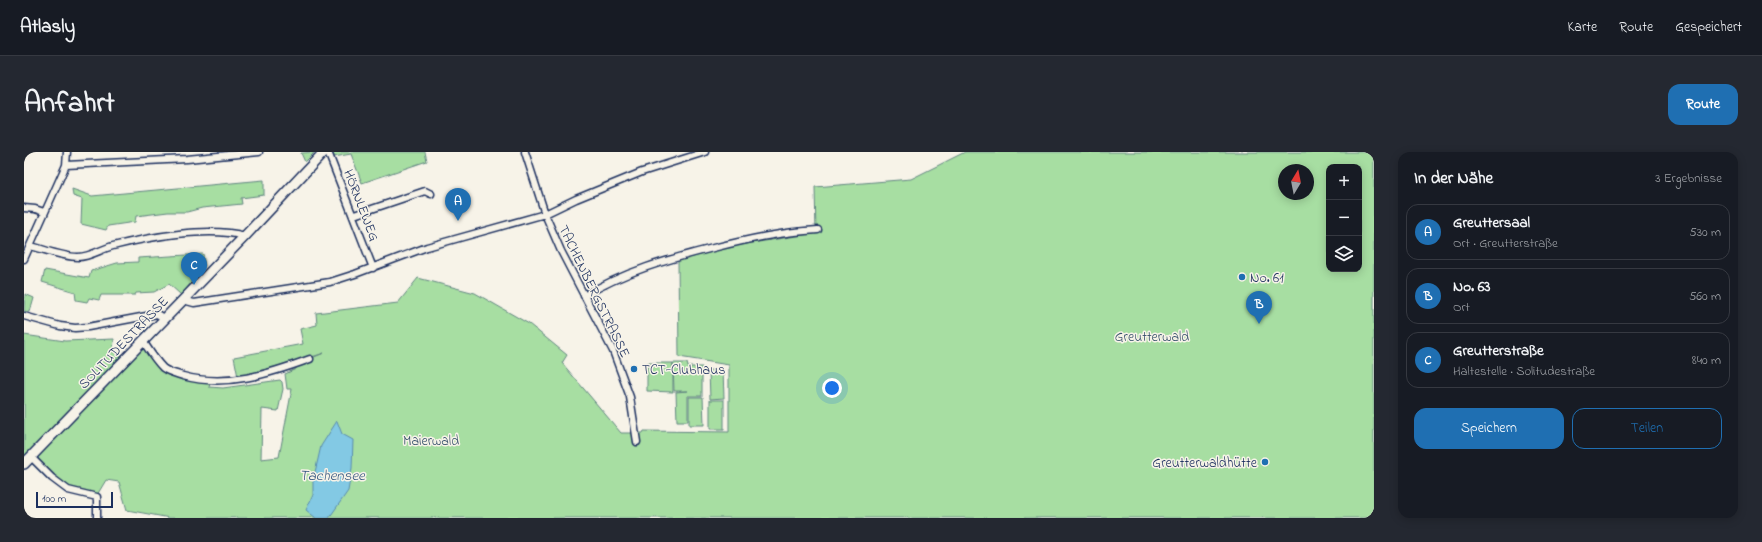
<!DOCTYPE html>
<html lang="de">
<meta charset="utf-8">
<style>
:root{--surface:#171b24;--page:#242831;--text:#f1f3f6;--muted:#9ea1a6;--line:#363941;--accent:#1f6fb2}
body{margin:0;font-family:"Indie Flower",sans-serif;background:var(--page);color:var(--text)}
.controls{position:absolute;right:12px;top:12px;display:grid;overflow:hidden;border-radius:8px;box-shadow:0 2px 10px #0003}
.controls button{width:36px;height:36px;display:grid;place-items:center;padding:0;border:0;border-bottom:1px solid var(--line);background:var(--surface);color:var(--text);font:20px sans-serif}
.compass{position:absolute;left:1254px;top:12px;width:36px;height:36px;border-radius:50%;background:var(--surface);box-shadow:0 2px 10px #0003;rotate:10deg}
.scale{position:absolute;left:12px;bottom:10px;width:77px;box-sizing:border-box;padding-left:4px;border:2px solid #1b2f5e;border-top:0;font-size:11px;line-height:14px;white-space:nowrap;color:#1b2f5e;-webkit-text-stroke:3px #f7f3e8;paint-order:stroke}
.you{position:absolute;left:808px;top:236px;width:14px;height:14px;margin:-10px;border:3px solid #fff;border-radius:50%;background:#1a73e8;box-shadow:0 0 0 6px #1a73e833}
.badge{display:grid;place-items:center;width:26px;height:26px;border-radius:50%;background:var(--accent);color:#fff;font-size:13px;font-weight:700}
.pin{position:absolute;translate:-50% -33px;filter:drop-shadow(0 1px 2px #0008)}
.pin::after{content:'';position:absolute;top:21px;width:14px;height:12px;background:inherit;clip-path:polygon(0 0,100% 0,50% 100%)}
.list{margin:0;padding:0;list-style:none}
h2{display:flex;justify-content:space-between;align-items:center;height:52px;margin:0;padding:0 16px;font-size:17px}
h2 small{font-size:13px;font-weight:400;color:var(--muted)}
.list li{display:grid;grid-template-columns:26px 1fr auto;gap:12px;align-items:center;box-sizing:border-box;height:56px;margin:0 8px 8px;padding:0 8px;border:1px solid var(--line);border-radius:12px}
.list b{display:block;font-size:15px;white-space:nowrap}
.list p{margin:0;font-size:13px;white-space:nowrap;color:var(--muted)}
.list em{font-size:13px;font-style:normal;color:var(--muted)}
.actions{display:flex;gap:8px;padding:12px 16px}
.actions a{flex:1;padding:9px 0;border:1px solid var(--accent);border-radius:12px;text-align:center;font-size:14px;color:var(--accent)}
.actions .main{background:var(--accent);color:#fff}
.icon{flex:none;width:22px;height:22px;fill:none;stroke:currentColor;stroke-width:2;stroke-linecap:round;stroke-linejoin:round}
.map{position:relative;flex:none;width:1350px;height:366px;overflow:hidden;border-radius:12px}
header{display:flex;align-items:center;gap:24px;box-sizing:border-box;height:56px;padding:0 20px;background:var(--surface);border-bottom:1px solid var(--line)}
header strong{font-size:19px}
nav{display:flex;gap:22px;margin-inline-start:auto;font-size:14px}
.intro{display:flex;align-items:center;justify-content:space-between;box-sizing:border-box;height:96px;padding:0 24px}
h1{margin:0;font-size:28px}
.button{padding:10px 18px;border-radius:12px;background:var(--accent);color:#fff;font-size:14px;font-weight:700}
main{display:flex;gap:24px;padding:0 24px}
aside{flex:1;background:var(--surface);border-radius:12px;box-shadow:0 2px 10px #0003}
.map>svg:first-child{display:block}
.green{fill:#a7dea2;stroke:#618680;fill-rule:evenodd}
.water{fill:#83c9e4;stroke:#598bae}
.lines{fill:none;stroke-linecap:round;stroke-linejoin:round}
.minor-casing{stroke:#1b2f5e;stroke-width:9}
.secondary-casing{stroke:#1b2f5e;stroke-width:12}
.minor{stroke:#f7f3e8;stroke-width:6}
.secondary{stroke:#f7f3e8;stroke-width:9}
.poi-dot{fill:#1f6fb2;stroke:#f7f3e8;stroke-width:1.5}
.labels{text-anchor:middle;stroke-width:3;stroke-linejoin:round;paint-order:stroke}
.street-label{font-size:14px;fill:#1b2f5e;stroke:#f7f3e8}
.poi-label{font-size:14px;fill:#1b2f5e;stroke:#f7f3e8;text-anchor:start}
.park-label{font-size:14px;fill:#37526c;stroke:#f7f3e8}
.water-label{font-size:15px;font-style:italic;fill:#355680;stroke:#f7f3e8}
</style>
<header>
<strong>Atlasly</strong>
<nav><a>Karte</a><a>Route</a><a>Gespeichert</a></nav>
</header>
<div class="intro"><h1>Anfahrt</h1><a class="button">Route</a></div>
<main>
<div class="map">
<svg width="1350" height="366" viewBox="0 0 1350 366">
<rect width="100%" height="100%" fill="#f7f3e8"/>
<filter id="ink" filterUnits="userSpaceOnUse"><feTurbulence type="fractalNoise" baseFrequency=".025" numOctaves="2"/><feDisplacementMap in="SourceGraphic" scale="8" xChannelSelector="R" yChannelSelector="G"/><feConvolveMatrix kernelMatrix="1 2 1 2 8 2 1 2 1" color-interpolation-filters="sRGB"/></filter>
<g filter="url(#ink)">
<path class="green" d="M 290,0 L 289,2 L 281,10 L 277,1 Z
M 309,0 L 401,0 L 403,9 L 338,31 L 327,2 L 310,5 Z
M 941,0 L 1350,0 L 1350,366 L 146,366 L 103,358 L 95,330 L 82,328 L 73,343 L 47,336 L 30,325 L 11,307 L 0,312 L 0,183 L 41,189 L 90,187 L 89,200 L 98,202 L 90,213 L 119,189 L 140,217 L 186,232 L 185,235 L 199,236 L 256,228 L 258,230 L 259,237 L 254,259 L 238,257 L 237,307 L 255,305 L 268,237 L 263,237 L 261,222 L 272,217 L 273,212 L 300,201 L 260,214 L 214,225 L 210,205 L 279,192 L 276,177 L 293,173 L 292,161 L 374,151 L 394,126 L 451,141 L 505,172 L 543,203 L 538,211 L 597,281 L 619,281 L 620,279 L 705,280 L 705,213 L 655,205 L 654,109 L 709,94 L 792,81 L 791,35 L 887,27 ZM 1305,15 L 1335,15 L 1335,117 L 1305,117 ZM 1260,18 L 1284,18 L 1284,42 L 1260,42 Z
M 240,28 L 240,43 L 217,46 L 218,52 L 178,56 L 163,60 L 144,60 L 112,64 L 111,70 L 84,74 L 82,78 L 57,72 L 58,47 L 49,44 L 48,37 L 68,44 Z
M 179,102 L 181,114 L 157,143 L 145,132 L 130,140 L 112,141 L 111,143 L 77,143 L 75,148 L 65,146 L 63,150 L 52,148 L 51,140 L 18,130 L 21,118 L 65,126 L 67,119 L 93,111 L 114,110 L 114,106 Z
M 1,142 L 10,146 L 6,160 L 0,159 Z
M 623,211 L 649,211 L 649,240 L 623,239 Z
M 649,211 L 663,211 L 664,215 L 678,215 L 678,244 L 664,244 L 664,269 L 653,269 L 652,240 L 664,239 L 650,239 Z
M 685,218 L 699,218 L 700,246 L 686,247 Z
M 665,245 L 679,245 L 680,273 L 665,273 Z
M 686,248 L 700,248 L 700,277 L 686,277 Z"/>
<path class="water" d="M 313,269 L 318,282 L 329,288 L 328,316 L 324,339 L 305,366 L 292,366 L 282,358 L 289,343 L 289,329 L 297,294 Z"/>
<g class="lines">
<g class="minor-casing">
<path id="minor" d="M 304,0 L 349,116
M 501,0 L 521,62 L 537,99 L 589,199 L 606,245 L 613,290
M 42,13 L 163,7 L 235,0
M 0,56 L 11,57 L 20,60
M 330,63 L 401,39 L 407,42
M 7,94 C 22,98 39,105 54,105 C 66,105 77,97 89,94 C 125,85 185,74 221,84
M 0,107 L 42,13 L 43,0
M 560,144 C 599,120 645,107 689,96 C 725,87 757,80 794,78
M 159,148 L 170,151 L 306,130 L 331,122 L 403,95 L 521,62 L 552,47 L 618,20 L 681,0
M 0,164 L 36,174 L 51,176 L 64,175 L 133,162 L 141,167
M 119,189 C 125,198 131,208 139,216 C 144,220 153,222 159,224 C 202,236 245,222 286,207
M 7,305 L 28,326 L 44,338 L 73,345 L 73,366"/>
</g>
<g class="secondary-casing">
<path id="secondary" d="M 0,312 L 221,84 L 300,0"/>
</g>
<use href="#minor" class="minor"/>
<use href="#secondary" class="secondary"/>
</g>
</g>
<g class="poi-dot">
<circle cx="1218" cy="125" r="4"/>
<circle cx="610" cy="217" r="4"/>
<circle cx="1241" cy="310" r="4"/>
</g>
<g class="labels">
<g class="street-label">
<text transform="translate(338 53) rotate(69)" y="5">HÖRNLEWEG</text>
<text transform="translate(571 139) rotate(64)" y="5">TACHENBERGSTRASSE</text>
<text transform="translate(99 190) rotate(-46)" y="5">SOLITUDESTRASSE</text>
</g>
<g class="poi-label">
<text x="1226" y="130">No. 61</text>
<text x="618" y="222">TCT-Clubhaus</text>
<text x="1233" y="315" text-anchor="end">Greutterwaldhütte</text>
</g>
<g class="park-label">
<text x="1128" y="189">Greutterwald</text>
<text x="407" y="293">Maierwald</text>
</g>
<g class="water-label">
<text x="308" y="328">Tachensee</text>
</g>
</g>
</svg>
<div class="controls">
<button>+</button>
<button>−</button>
<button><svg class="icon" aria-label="layers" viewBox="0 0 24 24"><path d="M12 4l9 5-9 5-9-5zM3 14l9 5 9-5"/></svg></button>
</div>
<svg class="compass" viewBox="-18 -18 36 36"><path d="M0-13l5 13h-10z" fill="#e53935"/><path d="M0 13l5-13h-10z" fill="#9ea1a6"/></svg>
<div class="scale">100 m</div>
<div class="you"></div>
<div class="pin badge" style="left:434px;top:69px">A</div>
<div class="pin badge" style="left:1235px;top:172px">B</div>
<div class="pin badge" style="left:170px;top:133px">C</div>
</div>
<aside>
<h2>In der Nähe<small>3 Ergebnisse</small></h2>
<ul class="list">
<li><span class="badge">A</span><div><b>Greuttersaal</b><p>Ort · Greutterstraße</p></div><em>530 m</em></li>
<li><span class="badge">B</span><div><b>No. 63</b><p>Ort</p></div><em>560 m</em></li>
<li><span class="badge">C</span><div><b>Greutterstraße</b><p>Haltestelle · Solitudestraße</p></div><em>840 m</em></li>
</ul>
<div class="actions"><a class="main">Speichern</a><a>Teilen</a></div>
</aside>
</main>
